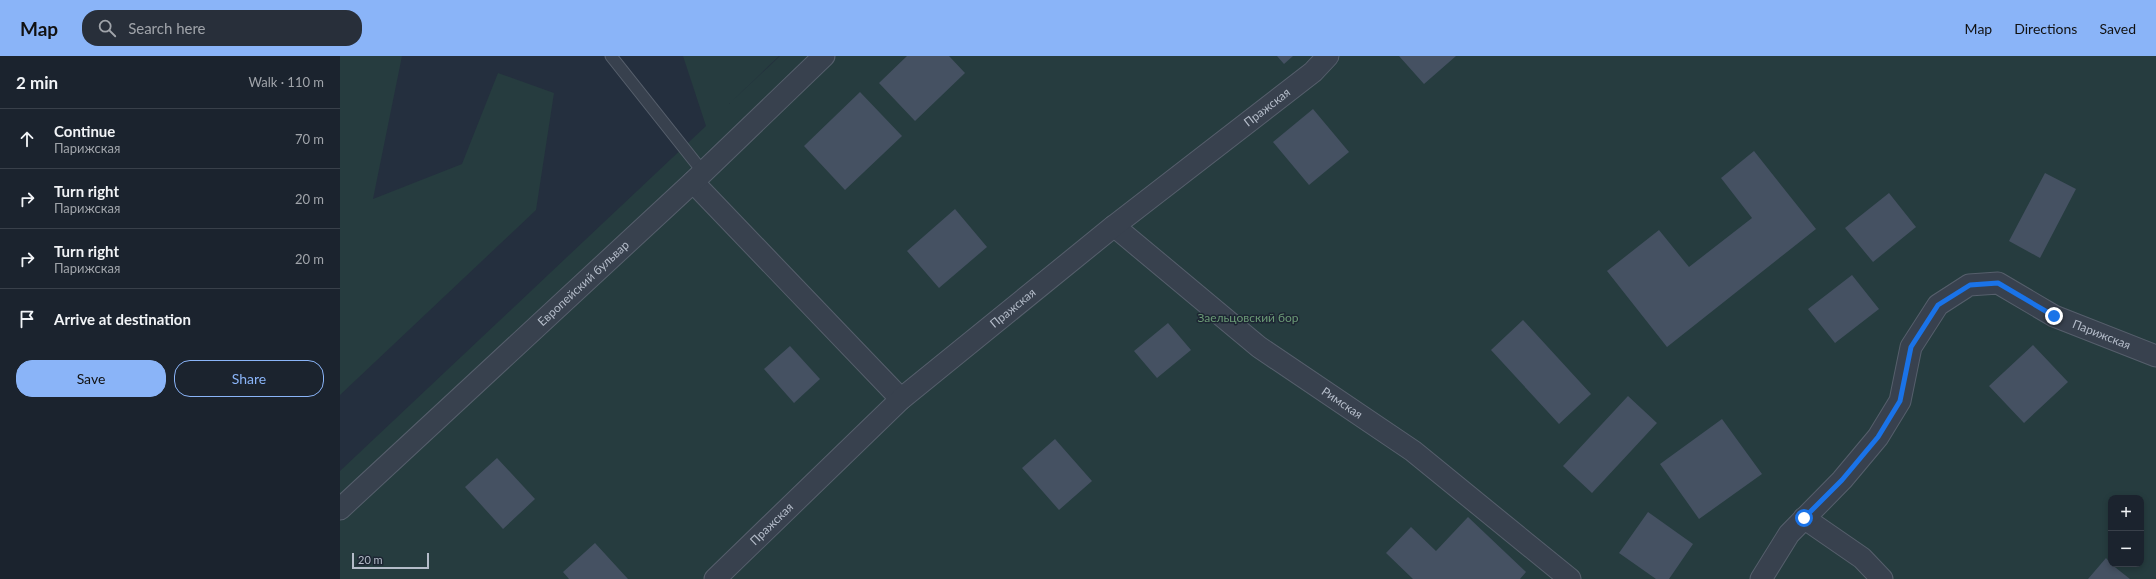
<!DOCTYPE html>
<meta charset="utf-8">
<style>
:root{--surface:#1b232e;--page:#282f3a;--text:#f1f3f6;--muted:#a0a4aa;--line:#39404a;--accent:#8ab4f8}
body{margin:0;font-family:Lato,sans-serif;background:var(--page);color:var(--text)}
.controls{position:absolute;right:12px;bottom:12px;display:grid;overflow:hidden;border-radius:8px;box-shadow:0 2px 6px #0003}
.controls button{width:36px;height:36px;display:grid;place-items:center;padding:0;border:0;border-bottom:1px solid var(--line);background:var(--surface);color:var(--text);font:20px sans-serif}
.scale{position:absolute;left:12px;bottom:10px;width:77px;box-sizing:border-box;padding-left:4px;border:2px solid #b4bcc9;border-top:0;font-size:11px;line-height:14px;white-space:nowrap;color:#b4bcc9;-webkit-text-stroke:3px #1d2633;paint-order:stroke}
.stop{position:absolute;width:12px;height:12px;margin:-9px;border:3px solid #1a73e8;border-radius:50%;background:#fff}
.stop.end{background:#1a73e8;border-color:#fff;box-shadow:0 1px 4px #0008}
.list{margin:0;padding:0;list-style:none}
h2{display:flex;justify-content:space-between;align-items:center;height:52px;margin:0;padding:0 16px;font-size:17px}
h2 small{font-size:13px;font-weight:400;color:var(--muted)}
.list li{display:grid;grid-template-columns:26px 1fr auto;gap:12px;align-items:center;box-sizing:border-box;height:60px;padding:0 16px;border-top:1px solid var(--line)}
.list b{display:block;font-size:15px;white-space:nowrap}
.list p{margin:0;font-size:13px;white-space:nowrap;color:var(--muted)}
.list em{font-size:13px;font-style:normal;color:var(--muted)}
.actions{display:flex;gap:8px;padding:12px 16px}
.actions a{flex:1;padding:9px 0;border:1px solid var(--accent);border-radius:16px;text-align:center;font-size:14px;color:var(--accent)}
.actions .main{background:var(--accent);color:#111}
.icon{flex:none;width:22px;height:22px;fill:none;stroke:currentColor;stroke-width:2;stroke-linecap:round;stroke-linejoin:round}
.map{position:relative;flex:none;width:1816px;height:523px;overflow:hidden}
header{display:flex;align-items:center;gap:24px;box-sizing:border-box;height:56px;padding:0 20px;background:var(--accent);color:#111}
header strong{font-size:19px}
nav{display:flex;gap:22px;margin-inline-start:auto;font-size:14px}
.search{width:280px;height:36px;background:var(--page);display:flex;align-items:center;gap:10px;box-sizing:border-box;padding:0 14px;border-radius:16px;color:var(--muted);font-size:15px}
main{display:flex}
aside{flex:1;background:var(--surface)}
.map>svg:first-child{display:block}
.green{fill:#263c3f;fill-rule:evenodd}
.building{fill:#455162}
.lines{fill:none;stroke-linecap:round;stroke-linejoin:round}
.lane-casing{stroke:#565f6c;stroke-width:13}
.street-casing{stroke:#565f6c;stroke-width:23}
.lane{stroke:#38414e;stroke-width:11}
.street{stroke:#38414e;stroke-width:21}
.route{stroke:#1a73e8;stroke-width:5}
.labels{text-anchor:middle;stroke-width:3;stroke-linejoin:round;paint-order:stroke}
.street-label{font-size:12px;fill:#b4bcc9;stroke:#1d2633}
.park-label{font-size:12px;fill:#6b9a76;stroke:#1d2633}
</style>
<header>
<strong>Map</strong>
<div class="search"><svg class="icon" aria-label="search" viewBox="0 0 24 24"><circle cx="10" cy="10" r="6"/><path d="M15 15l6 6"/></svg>Search here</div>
<nav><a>Map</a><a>Directions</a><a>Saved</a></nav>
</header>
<main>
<aside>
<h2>2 min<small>Walk · 110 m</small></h2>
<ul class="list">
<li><svg class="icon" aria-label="ahead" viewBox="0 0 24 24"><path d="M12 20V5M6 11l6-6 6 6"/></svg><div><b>Continue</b><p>Парижская</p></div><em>70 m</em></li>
<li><svg class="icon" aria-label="right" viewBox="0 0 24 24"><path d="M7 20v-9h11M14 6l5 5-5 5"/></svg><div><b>Turn right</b><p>Парижская</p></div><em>20 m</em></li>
<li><svg class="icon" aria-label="right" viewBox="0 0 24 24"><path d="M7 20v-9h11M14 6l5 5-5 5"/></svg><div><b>Turn right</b><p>Парижская</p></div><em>20 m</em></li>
<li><svg class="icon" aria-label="arrive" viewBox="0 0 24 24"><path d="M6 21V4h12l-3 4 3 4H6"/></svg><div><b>Arrive at destination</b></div></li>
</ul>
<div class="actions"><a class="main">Save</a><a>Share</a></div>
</aside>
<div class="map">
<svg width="1816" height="523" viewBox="0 0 1816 523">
<rect width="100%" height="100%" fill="#242f3e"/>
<path class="green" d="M 0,0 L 62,0 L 33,143 L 122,108 L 158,17 L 214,37 L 196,154 L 0,339 Z
M 343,0 L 439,0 L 389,48 L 440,0 L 1816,0 L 1816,523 L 0,523 L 0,415 L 366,70 ZM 1771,442 L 1801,442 L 1801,508 L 1771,508 Z"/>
<path class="building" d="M 567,0 L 609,0 L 625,17 L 575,65 L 539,27 Z
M 937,0 L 953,0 L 944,8 Z
M 1059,0 L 1116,0 L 1084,28 Z
M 520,36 L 562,80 L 505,134 L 464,90 Z
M 973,53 L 1009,96 L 969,129 L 933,86 Z
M 1414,95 L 1476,173 L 1327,291 L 1267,215 L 1319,174 L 1349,211 L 1412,162 L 1381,122 Z
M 1705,117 L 1736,133 L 1700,202 L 1669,185 Z
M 1549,137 L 1576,171 L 1533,206 L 1505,172 Z
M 615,153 L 647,191 L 599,232 L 567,195 Z
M 1512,219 L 1539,253 L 1495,287 L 1468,253 Z
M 1183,264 L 1251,338 L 1219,368 L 1151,294 Z
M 828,267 L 851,294 L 817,322 L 794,295 Z
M 1693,289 L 1728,326 L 1684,367 L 1649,330 Z
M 450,290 L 480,323 L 454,347 L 424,313 Z
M 1288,340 L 1317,367 L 1252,437 L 1223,410 Z
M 1382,363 L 1422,418 L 1359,463 L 1320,408 Z
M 715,383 L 752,425 L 719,454 L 682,412 Z
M 157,402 L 195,443 L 163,473 L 125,431 Z
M 1308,456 L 1353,488 L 1329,523 L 1316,523 L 1279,497 Z
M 1128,461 L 1186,516 L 1180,523 L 1073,523 L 1046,497 L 1071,471 L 1096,495 Z
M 255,487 L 288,523 L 229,523 L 223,516 Z
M 1766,502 L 1771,508 L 1790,523 L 1748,523 Z"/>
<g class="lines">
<g class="lane-casing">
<path id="lane" d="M 271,0 L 363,116"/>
</g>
<g class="street-casing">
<g id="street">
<path d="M 353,126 L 561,343"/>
<path id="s1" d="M 774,170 L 919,291 L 1073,395 L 1230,523"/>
<path id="s2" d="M 0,453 L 353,126 L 484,0"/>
<path d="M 1464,462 L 1522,502 L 1542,523"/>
<path id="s3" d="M 375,523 L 561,343 L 774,170 L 973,16 L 988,0"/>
<path id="s4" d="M 1421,523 L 1449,478 L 1502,424 L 1538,381 L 1560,345 L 1571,291 L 1598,249 L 1629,229 L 1658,227 L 1714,260 L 1816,300"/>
</g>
</g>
<use href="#lane" class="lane"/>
<use href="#street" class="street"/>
</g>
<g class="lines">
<path class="route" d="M 1464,462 L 1502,424 L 1538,381 L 1560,345 L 1571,291 L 1598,249 L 1630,229 L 1658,227 L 1714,260"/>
</g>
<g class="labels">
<g class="street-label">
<text dy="4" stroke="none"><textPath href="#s3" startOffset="727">Пражская</textPath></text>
<text dy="4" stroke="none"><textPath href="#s2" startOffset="332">Европейский бульвар</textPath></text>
<text dy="4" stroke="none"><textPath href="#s3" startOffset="403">Пражская</textPath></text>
<text dy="4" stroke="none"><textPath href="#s4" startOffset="514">Парижская</textPath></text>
<text dy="4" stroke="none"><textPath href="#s1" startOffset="289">Римская</textPath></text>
<text dy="4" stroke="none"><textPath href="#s3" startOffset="79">Пражская</textPath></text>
</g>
<g class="park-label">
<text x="908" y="266">Заельцовский бор</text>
</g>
</g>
</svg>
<div class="controls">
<button>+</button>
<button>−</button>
</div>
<div class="scale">20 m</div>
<div class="stop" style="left:1464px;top:462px"></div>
<div class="stop end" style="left:1714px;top:260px"></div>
</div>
</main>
